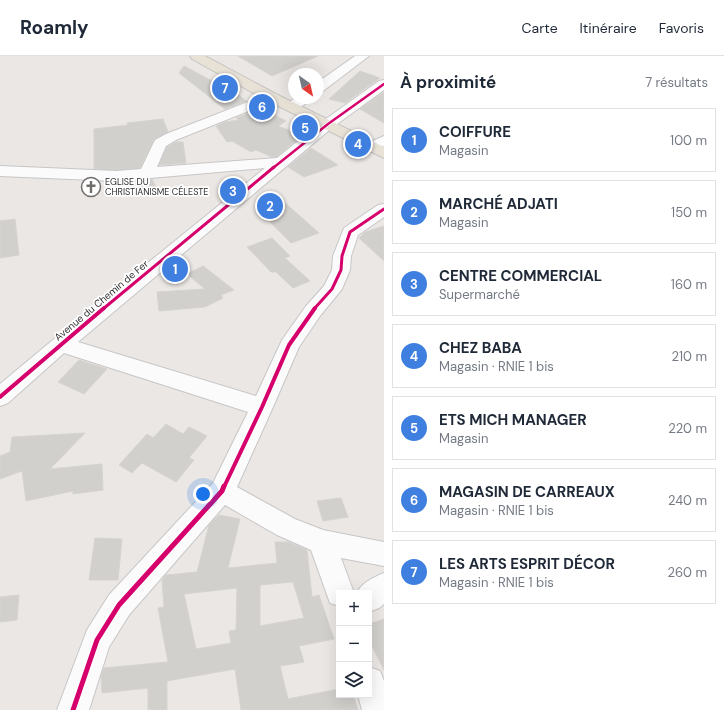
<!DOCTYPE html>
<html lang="fr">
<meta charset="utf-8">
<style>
:root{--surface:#fff;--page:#f6f6f7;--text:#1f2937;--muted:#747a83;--line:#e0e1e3;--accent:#b45309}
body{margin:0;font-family:"DM Sans",sans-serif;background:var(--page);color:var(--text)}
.controls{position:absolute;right:12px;bottom:12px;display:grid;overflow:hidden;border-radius:0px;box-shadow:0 4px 16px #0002}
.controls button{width:36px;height:36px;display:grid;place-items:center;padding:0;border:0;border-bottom:1px solid var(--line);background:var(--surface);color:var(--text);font:20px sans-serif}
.compass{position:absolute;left:288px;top:12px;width:36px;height:36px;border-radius:50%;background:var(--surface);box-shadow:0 4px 16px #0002;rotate:146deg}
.you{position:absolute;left:203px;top:438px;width:14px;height:14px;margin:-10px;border:3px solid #fff;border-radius:50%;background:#1a73e8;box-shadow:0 0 0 6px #1a73e833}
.badge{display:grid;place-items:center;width:26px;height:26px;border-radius:50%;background:var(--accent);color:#fff;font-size:13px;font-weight:700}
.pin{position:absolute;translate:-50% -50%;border:2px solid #fff;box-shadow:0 1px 4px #0006}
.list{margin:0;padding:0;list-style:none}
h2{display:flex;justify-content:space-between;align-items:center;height:52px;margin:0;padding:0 16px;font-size:17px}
h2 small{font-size:13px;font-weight:400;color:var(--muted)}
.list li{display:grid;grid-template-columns:26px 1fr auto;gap:12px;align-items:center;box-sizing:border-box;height:64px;margin:0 8px 8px;padding:0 8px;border:1px solid var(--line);border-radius:0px}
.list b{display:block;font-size:15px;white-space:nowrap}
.list p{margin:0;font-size:13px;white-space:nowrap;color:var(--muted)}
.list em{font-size:13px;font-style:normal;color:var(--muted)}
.icon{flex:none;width:22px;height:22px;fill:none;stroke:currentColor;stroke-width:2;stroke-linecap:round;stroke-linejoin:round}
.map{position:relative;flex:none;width:384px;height:654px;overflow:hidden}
header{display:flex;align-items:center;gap:24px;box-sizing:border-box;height:56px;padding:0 20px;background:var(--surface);border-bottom:1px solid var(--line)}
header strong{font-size:19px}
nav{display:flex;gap:22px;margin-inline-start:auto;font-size:14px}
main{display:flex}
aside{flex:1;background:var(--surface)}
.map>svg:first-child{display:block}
.building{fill:#d2d0cd;stroke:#d6d3d0;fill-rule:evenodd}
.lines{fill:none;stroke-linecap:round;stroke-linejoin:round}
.street-casing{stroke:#c7c6c6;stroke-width:2}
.primary-casing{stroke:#c6c4c3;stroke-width:2}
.street{fill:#fcfbfb;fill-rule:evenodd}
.primary{fill:#e7e1d6;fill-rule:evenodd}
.cycleway-far3-casing{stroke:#fff;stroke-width:4}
.cycleway-far2-casing{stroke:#fff;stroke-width:5}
.cycleway-far1-casing{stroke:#fff;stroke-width:6}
.cycleway-casing{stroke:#fff;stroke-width:8}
.cycleway-far3{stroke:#d6006c;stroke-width:2.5}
.cycleway-far2{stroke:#d6006c;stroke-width:3}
.cycleway-far1{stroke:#d6006c;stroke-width:4}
.cycleway{stroke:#d6006c;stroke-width:5}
.labels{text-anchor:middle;stroke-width:3.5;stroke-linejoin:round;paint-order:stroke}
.far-poi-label{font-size:9px;fill:#2d2d2d;stroke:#fff;text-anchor:start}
.street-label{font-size:10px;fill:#2d2d2d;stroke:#fff}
</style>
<header>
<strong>Roamly</strong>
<nav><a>Carte</a><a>Itinéraire</a><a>Favoris</a></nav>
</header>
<main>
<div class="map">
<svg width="384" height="654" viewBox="0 0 384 654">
<rect width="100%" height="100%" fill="#ebe7e4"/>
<path class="building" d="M 238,0 L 318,0 L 272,20 Z
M 184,10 L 240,40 L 246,45 L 225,53 L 179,17 Z
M 360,15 L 380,22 L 345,47 L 329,43 Z
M 384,36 L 384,67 L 360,53 Z
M 261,52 L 286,65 L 278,70 L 296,77 L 292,79 L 298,83 L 276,101 L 272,101 L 256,94 L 251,96 L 232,85 L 227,86 L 216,70 L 225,66 L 239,64 L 236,62 Z
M 163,63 L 168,76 L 154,83 L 140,112 L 116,114 L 94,113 L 94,73 L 128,69 L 127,67 Z
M 175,86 L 183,86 L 186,107 L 159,109 L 167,91 Z
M 311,92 L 338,109 L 304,121 L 288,111 Z
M 152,123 L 156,131 L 130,137 L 124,126 Z
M 284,146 L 319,177 L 291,187 L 258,154 Z
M 15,163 L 19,199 L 0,202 L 0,165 Z
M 384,170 L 384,205 L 359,182 L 365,176 Z
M 272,182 L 290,200 L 285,202 L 310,225 L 293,232 L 276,216 L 271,216 L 247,191 Z
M 203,210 L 234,234 L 221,239 L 223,242 L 205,251 L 159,255 L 157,236 L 205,233 L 187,218 Z
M 79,304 L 107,313 L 84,338 L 58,326 Z
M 166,368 L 183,378 L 189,371 L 207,380 L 189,402 L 194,404 L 176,426 L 142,407 L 132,417 L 119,409 L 147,378 L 153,382 Z
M 85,377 L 50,413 L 102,408 L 103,434 L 73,438 L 73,435 L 26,445 L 22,415 L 0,423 L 0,400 L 10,396 L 12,381 Z
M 341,442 L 348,461 L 323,465 L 317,445 Z
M 219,459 L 240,463 L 228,512 L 277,507 L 275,486 L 288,486 L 307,494 L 312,541 L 319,539 L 334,583 L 299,590 L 304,606 L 280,610 L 288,643 L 339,633 L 339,639 L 353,639 L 358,654 L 241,654 L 235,613 L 167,625 L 167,654 L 148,654 L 148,632 L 102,637 L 101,620 L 104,612 L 168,606 L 158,552 L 164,551 L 162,524 L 166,519 L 197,516 L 209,469 ZM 293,526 L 304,562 L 260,570 L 260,529 ZM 237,532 L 236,574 L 229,575 L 231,587 L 196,593 L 184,538 Z
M 95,482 L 122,483 L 118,524 L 89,524 Z
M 19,539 L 17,564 L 0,566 L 0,541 Z
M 384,563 L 384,614 L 369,584 L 369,568 Z"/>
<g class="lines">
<g class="street-casing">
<path id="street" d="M 355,0 L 369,0 L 323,35 L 318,36 L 318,26 Z
M 384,24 L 384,34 L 333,71 L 78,286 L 256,340 L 282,284 L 306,250 L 324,230 L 332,214 L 333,200 L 344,172 L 378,149 L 384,148 L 384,161 L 358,179 L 351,200 L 350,214 L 342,233 L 320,260 L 299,291 L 273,351 L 237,431 L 295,463 L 323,474 L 384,486 L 384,510 L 341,502 L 354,537 L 339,537 L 339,550 L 330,547 L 311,494 L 277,479 L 225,449 L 129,559 L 109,591 L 89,654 L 57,654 L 87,574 L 109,539 L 213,427 L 248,356 L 64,297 L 8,347 L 0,350 L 0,328 L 54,283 L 265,112 L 116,125 L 0,120 L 0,110 L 116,115 L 141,113 L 155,84 L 166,78 L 271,37 L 276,38 L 278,41 L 276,44 L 176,84 L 166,90 L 157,111 L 277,102 L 323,65 L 379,25 Z
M 295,42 L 311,42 C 306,49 296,55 287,53 L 285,50 Z
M 384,80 L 384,90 L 371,96 L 366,94 L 363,91 L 366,88 Z
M 384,517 L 384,548 L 379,552 L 369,556 L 369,537 L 357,537 C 361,527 374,521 384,517 Z
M 369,611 L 380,615 L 384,625 L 384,654 L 362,654 L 358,639 L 369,639 Z"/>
</g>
<g class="primary-casing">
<path id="primary" d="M 190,0 L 205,0 L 276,38 L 384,91 L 384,102 L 266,44 L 192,3 Z"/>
</g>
<use href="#street" class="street"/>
<use href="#primary" class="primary"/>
<g class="cycleway-far3-casing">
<path id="cycleway-far3" d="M 273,112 L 328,68 L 384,28"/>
</g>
<g class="cycleway-far2-casing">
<path id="cycleway-far2" d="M 103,253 L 274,111
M 314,253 L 332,233 L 341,214 L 342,200 L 350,176 L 384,153"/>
</g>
<g class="cycleway-far1-casing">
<path id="cycleway-far1" d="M 0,341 L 104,252
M 224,431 L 262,351 L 289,289 L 315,252"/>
</g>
<g class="cycleway-casing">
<path id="cycleway" d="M 73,654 L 97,584 L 119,549 L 222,435 L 224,430"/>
</g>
<use href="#cycleway-far3" class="cycleway-far3"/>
<use href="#cycleway-far2" class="cycleway-far2"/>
<use href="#cycleway-far1" class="cycleway-far1"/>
<use href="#cycleway" class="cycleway"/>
</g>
<defs>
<g id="church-ring" transform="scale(1)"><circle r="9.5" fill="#fff" stroke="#706e6d" stroke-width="1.5"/><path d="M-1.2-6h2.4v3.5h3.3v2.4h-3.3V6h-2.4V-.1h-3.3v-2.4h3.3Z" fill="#706e6d"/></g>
</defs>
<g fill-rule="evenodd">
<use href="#church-ring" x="91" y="131"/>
</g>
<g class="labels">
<g class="far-poi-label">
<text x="105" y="129">EGLISE DU<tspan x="105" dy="10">CHRISTIANISME CÉLESTE</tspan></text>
</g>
<g class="street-label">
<text transform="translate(101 244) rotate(-40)" y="4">Avenue du Chemin de Fer</text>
</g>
</g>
</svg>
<div class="controls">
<button>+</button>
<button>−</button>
<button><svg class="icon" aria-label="layers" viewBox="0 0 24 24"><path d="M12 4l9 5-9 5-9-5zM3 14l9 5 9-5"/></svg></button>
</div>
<svg class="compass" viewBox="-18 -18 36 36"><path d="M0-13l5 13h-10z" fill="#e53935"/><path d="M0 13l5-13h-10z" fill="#747a83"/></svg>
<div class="you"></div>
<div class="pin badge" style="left:175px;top:213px;background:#3f7fe0">1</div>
<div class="pin badge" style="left:270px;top:150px;background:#3f7fe0">2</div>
<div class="pin badge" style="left:233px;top:135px;background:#3f7fe0">3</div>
<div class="pin badge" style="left:358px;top:88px;background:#3f7fe0">4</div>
<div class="pin badge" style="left:305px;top:72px;background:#3f7fe0">5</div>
<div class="pin badge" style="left:262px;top:51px;background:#3f7fe0">6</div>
<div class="pin badge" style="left:225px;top:32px;background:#3f7fe0">7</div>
</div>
<aside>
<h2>À proximité<small>7 résultats</small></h2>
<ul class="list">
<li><span class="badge" style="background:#3f7fe0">1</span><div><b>COIFFURE</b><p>Magasin</p></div><em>100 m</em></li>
<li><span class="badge" style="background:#3f7fe0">2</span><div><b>MARCHÉ ADJATI</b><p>Magasin</p></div><em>150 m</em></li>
<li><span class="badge" style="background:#3f7fe0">3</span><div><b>CENTRE COMMERCIAL</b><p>Supermarché</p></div><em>160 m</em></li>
<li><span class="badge" style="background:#3f7fe0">4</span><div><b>CHEZ BABA</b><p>Magasin · RNIE 1 bis</p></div><em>210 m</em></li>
<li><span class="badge" style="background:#3f7fe0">5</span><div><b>ETS MICH MANAGER</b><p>Magasin</p></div><em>220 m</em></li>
<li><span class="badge" style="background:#3f7fe0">6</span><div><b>MAGASIN DE CARREAUX</b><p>Magasin · RNIE 1 bis</p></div><em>240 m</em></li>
<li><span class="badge" style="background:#3f7fe0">7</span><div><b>LES ARTS ESPRIT DÉCOR</b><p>Magasin · RNIE 1 bis</p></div><em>260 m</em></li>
</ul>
</aside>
</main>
